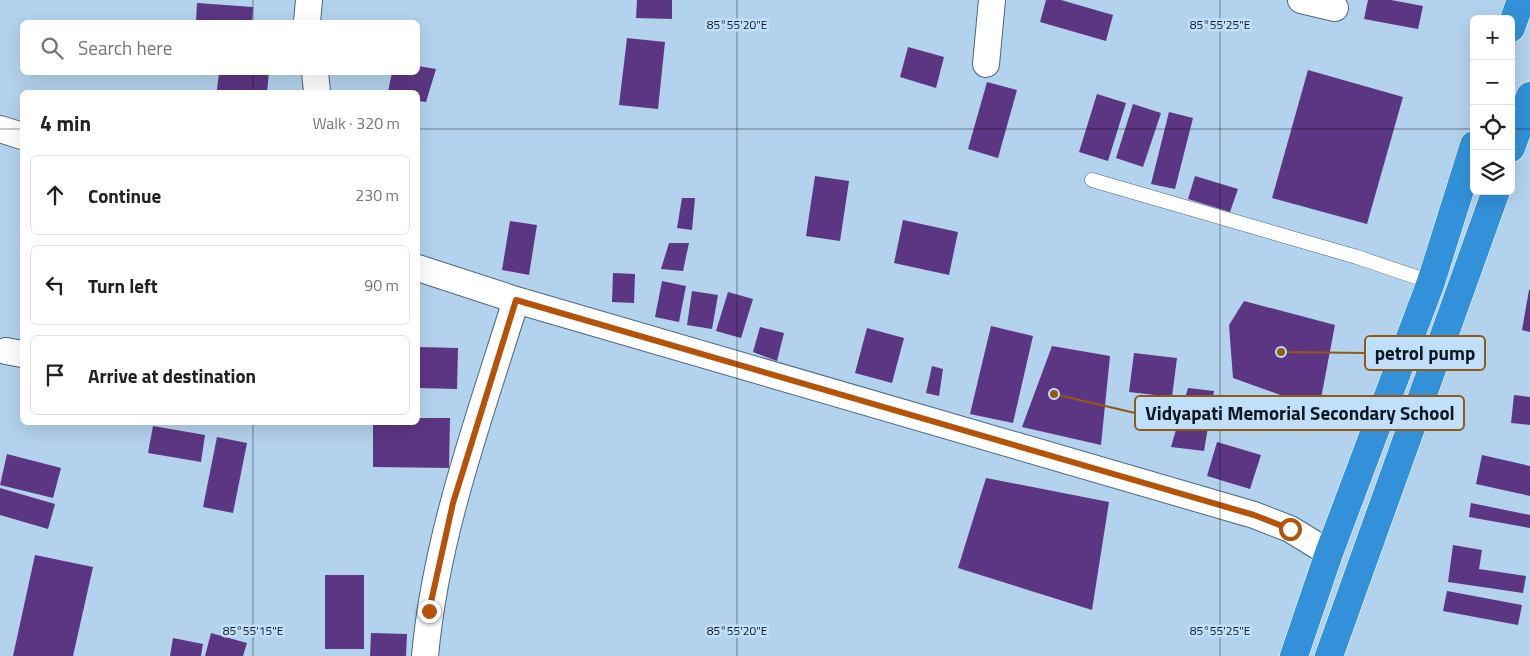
<!DOCTYPE html>
<meta charset="utf-8">
<style>
:root{--surface:#fff;--page:#f6f6f6;--text:#202124;--muted:#757577;--line:#e0e0e0}
body{margin:0;font-family:"Titillium Web",sans-serif;background:var(--page);color:var(--text)}
.controls{position:absolute;right:15px;top:15px;display:grid;overflow:hidden;border-radius:8px;box-shadow:0 5px 20px #0002}
.controls button{width:45px;height:45px;display:grid;place-items:center;padding:0;border:0;border-bottom:1px solid var(--line);background:var(--surface);color:var(--text);font:25px sans-serif}
.stop{position:absolute;width:15px;height:15px;margin:-11px;border:4px solid #b45309;border-radius:50%;background:#fff}
.stop.end{background:#b45309;border-color:#fff;box-shadow:0 1px 5px #0008}
.list{margin:0;padding:0;list-style:none}
h2{display:flex;justify-content:space-between;align-items:center;height:65px;margin:0;padding:0 20px;font-size:21px}
h2 small{font-size:16px;font-weight:400;color:var(--muted)}
.list li{display:grid;grid-template-columns:32px 1fr auto;gap:15px;align-items:center;box-sizing:border-box;height:80px;margin:0 10px 10px;padding:0 10px;border:1px solid var(--line);border-radius:8px}
.list b{display:block;font-size:19px;white-space:nowrap}
.list em{font-size:16px;font-style:normal;color:var(--muted)}
.icon{flex:none;width:28px;height:28px;fill:none;stroke:currentColor;stroke-width:2;stroke-linecap:round;stroke-linejoin:round}
.map{position:relative;flex:none;width:1530px;height:656px;overflow:hidden}
.search{position:absolute;background:var(--surface);box-shadow:0 5px 20px #0002;left:20px;top:20px;width:400px;height:55px;display:flex;align-items:center;gap:12px;box-sizing:border-box;padding:0 18px;border-radius:8px;color:var(--muted);font-size:19px}
.panel{position:absolute;background:var(--surface);box-shadow:0 5px 20px #0002;left:20px;top:90px;width:400px;height:335px;border-radius:8px}
.map>svg:first-child{display:block}
.building{fill:#5d3683}
.lines{fill:none;stroke-linecap:round;stroke-linejoin:round}
.lane-casing{stroke:#4b677f;stroke-width:15}
.street-casing{stroke:#4b677f;stroke-width:28}
.highway-casing{stroke:#fff;stroke-width:29}
.lane{stroke:#fff;stroke-width:14}
.street{stroke:#fff;stroke-width:26}
.highway{stroke:#3291d8;stroke-width:28}
.route{stroke:#b45309;stroke-width:6}
.ticks{fill:none;stroke:#0c1721;stroke-width:1;stroke-opacity:0.45}
.ticks-label{font-size:12px;text-anchor:middle;fill:#0c1721;stroke:#c0dffb;stroke-width:5;stroke-linejoin:round;paint-order:stroke}
.leader{fill:none;stroke:#925913;stroke-width:2}
.callout-dot{fill:#925913;stroke:#c0dffb;stroke-width:2}
.callout{fill:#c0dffb;stroke:#925913;stroke-width:2}
.callout-label{font-size:19px;text-anchor:middle;font-weight:bold;fill:#0c1721}
</style>
<div class="map">
<svg width="1530" height="656" viewBox="0 0 1530 656">
<rect width="100%" height="100%" fill="#b3d2ed"/>
<path class="building" d="M 637,0 L 672,0 L 672,19 L 636,18 Z
M 1046,0 L 1061,0 L 1113,15 L 1106,41 L 1040,22 Z
M 1368,0 L 1391,0 L 1423,6 L 1418,29 L 1364,19 Z
M 197,3 L 253,7 L 252,22 L 196,22 Z
M 627,38 L 665,42 L 658,109 L 619,105 Z
M 908,47 L 944,57 L 936,88 L 900,77 Z
M 418,66 L 436,69 L 426,102 L 418,101 L 418,92 L 388,92 L 392,72 L 418,72 Z
M 1308,70 L 1403,97 L 1367,224 L 1272,198 Z
M 219,72 L 269,72 L 267,92 L 217,90 Z
M 987,82 L 1017,90 L 998,158 L 968,149 Z
M 1097,94 L 1126,103 L 1108,161 L 1079,152 Z
M 1133,104 L 1161,113 L 1143,167 L 1116,158 Z
M 1169,112 L 1193,118 L 1175,189 L 1151,184 Z
M 815,176 L 849,181 L 840,241 L 806,236 Z
M 1195,176 L 1238,189 L 1230,212 L 1188,199 Z
M 682,198 L 695,198 L 692,230 L 677,228 Z
M 903,220 L 958,232 L 949,275 L 894,263 Z
M 510,221 L 537,225 L 529,275 L 502,270 Z
M 669,243 L 689,243 L 683,271 L 661,269 Z
M 613,273 L 635,274 L 634,303 L 612,302 Z
M 662,281 L 686,286 L 679,322 L 655,317 Z
M 1529,290 L 1530,290 L 1530,332 L 1522,330 Z
M 692,291 L 718,295 L 712,329 L 687,325 Z
M 728,292 L 753,299 L 741,338 L 716,331 Z
M 1244,301 L 1335,325 L 1319,409 L 1233,378 L 1229,325 Z
M 991,326 L 1033,336 L 1013,423 L 970,414 Z
M 760,327 L 784,333 L 777,361 L 753,352 Z
M 867,328 L 904,338 L 892,383 L 855,373 Z
M 1052,346 L 1110,356 L 1101,445 L 1022,427 Z
M 418,347 L 458,348 L 457,389 L 418,388 Z
M 1134,353 L 1177,358 L 1172,397 L 1129,392 Z
M 932,366 L 943,369 L 939,396 L 926,393 Z
M 1188,388 L 1214,391 L 1204,451 L 1171,447 Z
M 1514,395 L 1530,397 L 1530,425 L 1511,423 Z
M 418,418 L 450,418 L 449,468 L 373,467 L 373,422 L 418,422 Z
M 153,426 L 205,435 L 201,462 L 148,453 Z
M 217,437 L 247,443 L 233,513 L 203,507 Z
M 1217,442 L 1261,455 L 1250,489 L 1207,476 Z
M 7,454 L 61,468 L 53,498 L 0,485 Z
M 1482,455 L 1530,466 L 1530,496 L 1476,484 Z
M 986,478 L 1109,502 L 1092,610 L 958,568 Z
M 0,488 L 55,504 L 48,529 L 0,515 Z
M 1471,503 L 1530,515 L 1530,528 L 1469,517 Z
M 1453,545 L 1482,550 L 1479,569 L 1526,576 L 1523,593 L 1448,582 Z
M 35,555 L 93,567 L 73,656 L 13,656 Z
M 325,575 L 364,575 L 364,649 L 325,649 Z
M 1447,591 L 1522,605 L 1518,625 L 1443,611 Z
M 211,633 L 247,643 L 243,656 L 205,656 Z
M 371,633 L 407,634 L 406,656 L 370,656 Z
M 173,638 L 203,644 L 201,656 L 170,656 Z"/>
<g class="lines">
<g class="lane-casing">
<path id="lane" d="M 1092,180 L 1357,257 L 1431,282"/>
</g>
<g class="street-casing">
<path id="street" d="M 1301,0 L 1335,8
M 307,22 L 309,0
M 986,64 L 992,0
M 315,72 L 317,92
M 0,129 L 22,136
M 418,268 L 516,300 L 1254,515 L 1290,529 L 1329,553
M 6,351 L 22,354
M 425,656 C 436,534 480,416 516,300"/>
</g>
<g class="highway-casing">
<path id="highway" d="M 1511,28 L 1521,0
M 1511,148 L 1530,96
M 1294,656 L 1329,553 L 1431,282 L 1474,145
M 1329,656 L 1496,191"/>
</g>
<use href="#lane" class="lane"/>
<use href="#street" class="street"/>
<use href="#highway" class="highway"/>
</g>
<g class="lines">
<path class="route" d="M 429,611 L 453,503 L 516,300 L 1254,515 L 1290,529"/>
</g>
<path class="ticks" d="M 253,0 L 253,22M 737,0 L 737,656M 1220,0 L 1220,656M 253,72 L 253,92M 0,129 L 22,129M 418,129 L 1474,129M 1511,129 L 1530,129M 253,422 L 253,656"/>
<g class="ticks-label">
<text x="737" y="29">85°55'20"E</text>
<text x="1220" y="29">85°55'25"E</text>
<text x="253" y="635">85°55'15"E</text>
<text x="737" y="635">85°55'20"E</text>
<text x="1220" y="635">85°55'25"E</text>
</g>
<path class="leader" d="M1281 352L1365 353M1054 394L1135 413"/>
<g class="callout-dot">
<circle cx="1281" cy="352" r="5"/>
<circle cx="1054" cy="394" r="5"/>
</g>
<g class="callout">
<rect x="1365" y="336" width="120" height="34" rx="5"/>
<rect x="1135" y="396" width="329" height="34" rx="5"/>
</g>
<g class="callout-label">
<text x="1425" y="360">petrol pump</text>
<text x="1300" y="420">Vidyapati Memorial Secondary School</text>
</g>
</svg>
<div class="controls">
<button>+</button>
<button>−</button>
<button><svg class="icon" aria-label="locate" viewBox="0 0 24 24"><circle cx="12" cy="12" r="6"/><path d="M12 2v4M12 18v4M2 12h4M18 12h4"/></svg></button>
<button><svg class="icon" aria-label="layers" viewBox="0 0 24 24"><path d="M12 4l9 5-9 5-9-5zM3 14l9 5 9-5"/></svg></button>
</div>
<div class="stop" style="left:1290px;top:529px"></div>
<div class="stop end" style="left:429px;top:611px"></div>
<div class="search"><svg class="icon" aria-label="search" viewBox="0 0 24 24"><circle cx="10" cy="10" r="6"/><path d="M15 15l6 6"/></svg>Search here</div>
<section class="panel">
<h2>4 min<small>Walk · 320 m</small></h2>
<ul class="list">
<li><svg class="icon" aria-label="ahead" viewBox="0 0 24 24"><path d="M12 20V5M6 11l6-6 6 6"/></svg><div><b>Continue</b></div><em>230 m</em></li>
<li><svg class="icon" aria-label="left" viewBox="0 0 24 24"><path d="M17 20v-9H6M10 6l-5 5 5 5"/></svg><div><b>Turn left</b></div><em>90 m</em></li>
<li><svg class="icon" aria-label="arrive" viewBox="0 0 24 24"><path d="M6 21V4h12l-3 4 3 4H6"/></svg><div><b>Arrive at destination</b></div></li>
</ul>
</section>
</div>
